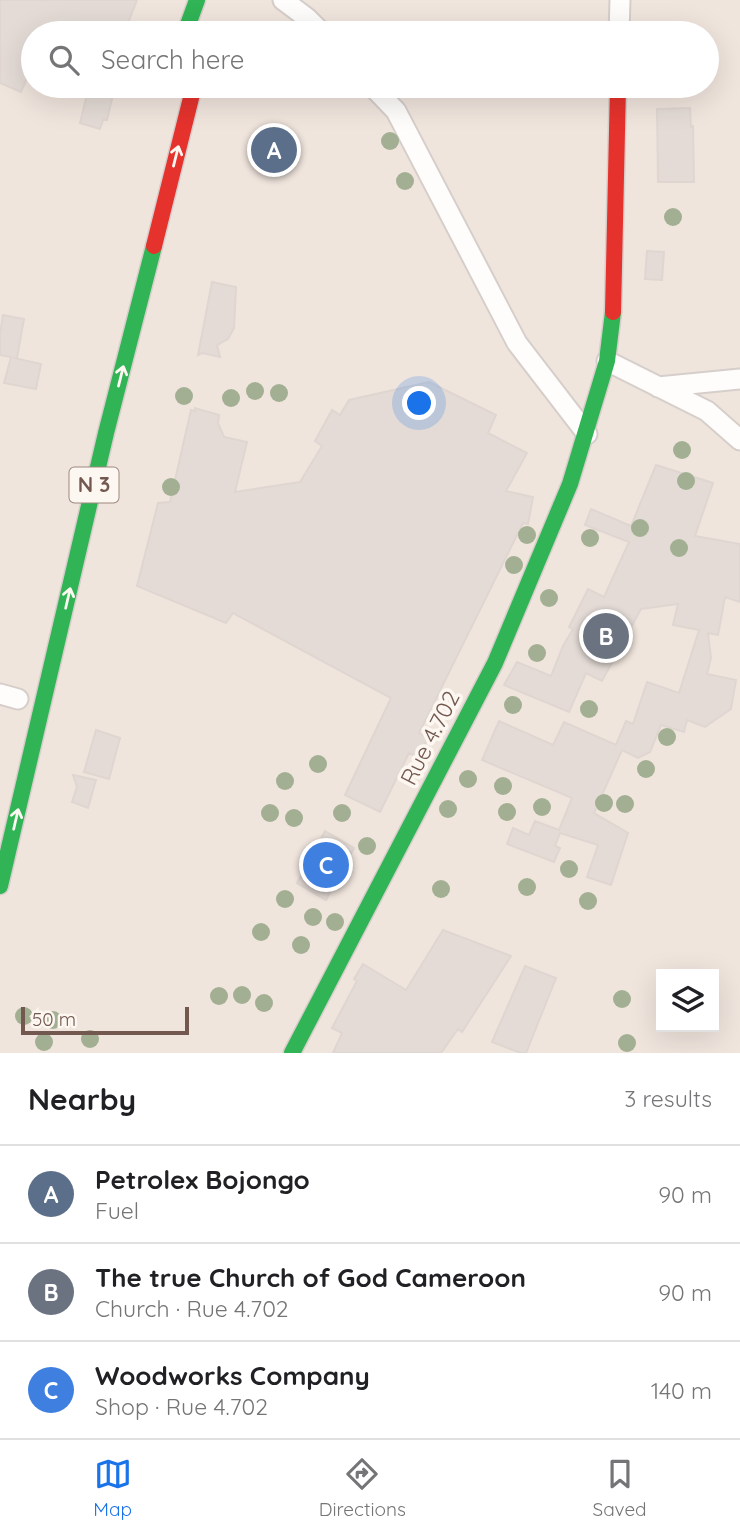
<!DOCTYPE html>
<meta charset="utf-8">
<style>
:root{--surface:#fff;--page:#f6f6f6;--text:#202124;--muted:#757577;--line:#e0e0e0;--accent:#1a73e8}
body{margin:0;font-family:Quicksand,sans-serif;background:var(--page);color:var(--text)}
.controls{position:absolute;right:21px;bottom:21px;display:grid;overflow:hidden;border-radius:0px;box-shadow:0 7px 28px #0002}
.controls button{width:63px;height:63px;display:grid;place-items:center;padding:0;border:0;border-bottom:2px solid var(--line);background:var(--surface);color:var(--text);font:35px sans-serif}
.scale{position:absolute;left:21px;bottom:18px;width:168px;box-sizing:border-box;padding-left:7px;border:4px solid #735850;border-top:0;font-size:19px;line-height:24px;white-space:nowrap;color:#735850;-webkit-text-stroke:5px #fdf7f1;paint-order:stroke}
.you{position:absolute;left:420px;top:404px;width:24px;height:24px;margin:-18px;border:5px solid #fff;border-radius:50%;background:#1a73e8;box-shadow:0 0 0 10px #1a73e833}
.badge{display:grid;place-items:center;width:46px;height:46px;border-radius:50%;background:var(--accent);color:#fff;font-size:23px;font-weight:700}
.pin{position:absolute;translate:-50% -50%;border:4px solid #fff;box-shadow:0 2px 7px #0006}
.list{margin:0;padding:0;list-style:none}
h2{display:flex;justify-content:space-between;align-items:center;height:91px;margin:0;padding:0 28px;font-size:30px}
h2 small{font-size:23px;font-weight:400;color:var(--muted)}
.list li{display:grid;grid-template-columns:46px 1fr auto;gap:21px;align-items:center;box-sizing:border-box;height:98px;padding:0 28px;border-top:2px solid var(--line)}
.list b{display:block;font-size:26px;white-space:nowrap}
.list p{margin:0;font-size:23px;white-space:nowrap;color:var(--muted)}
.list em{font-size:23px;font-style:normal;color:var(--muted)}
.icon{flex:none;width:38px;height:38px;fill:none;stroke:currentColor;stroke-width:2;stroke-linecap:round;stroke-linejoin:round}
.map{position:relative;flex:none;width:740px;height:1053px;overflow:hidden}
.search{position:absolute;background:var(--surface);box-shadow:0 7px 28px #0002;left:21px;right:21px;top:21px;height:77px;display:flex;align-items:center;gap:18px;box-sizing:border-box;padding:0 24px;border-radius:38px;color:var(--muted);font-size:26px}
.sheet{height:385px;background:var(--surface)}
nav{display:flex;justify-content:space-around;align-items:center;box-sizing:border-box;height:98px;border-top:2px solid var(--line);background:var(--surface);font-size:19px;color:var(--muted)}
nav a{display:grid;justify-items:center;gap:4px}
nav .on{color:var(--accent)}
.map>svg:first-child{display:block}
.residential{fill:#f0e5dd;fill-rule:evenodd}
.building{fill:#e4dbd6;stroke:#e0d6d1;stroke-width:2}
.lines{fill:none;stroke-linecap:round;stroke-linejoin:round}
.street-casing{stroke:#d6ceca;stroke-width:23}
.fast-casing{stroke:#d6ceca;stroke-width:19}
.jam-casing{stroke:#d6ceca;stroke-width:19}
.street{stroke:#fefdfc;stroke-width:19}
.fast{stroke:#30b455;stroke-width:16}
.jam{stroke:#e5322d;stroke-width:16}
.tree{fill:#a3af93}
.oneway{stroke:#fdf7f1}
.labels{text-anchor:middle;stroke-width:7;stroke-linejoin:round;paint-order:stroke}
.shield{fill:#fdf7f1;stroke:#9c8880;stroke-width:2}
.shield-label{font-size:21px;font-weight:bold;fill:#735850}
.street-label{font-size:23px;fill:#735850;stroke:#fdf7f1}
</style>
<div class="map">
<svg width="740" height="1053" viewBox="0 0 740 1053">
<rect width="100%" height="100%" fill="#f8f3ee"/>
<path class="residential" d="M 0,0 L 740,0 L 740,1053 L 0,1053 ZM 33,33 L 707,33 L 707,86 L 33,86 ZM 661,974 L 714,974 L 714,1027 L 661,1027 Z"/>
<path class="building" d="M 0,0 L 137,0 L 124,33 L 33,33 L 33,65 L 21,92 L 0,83 Z
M 89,86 L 115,86 L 107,120 L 103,120 L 100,129 L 80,123 Z
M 690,108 L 691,127 L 693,126 L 694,182 L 658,182 L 657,109 Z
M 647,251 L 664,252 L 662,280 L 645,279 Z
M 212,282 L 236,287 L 234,328 L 228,339 L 217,345 L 220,357 L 202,353 L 198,355 Z
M 3,315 L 24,319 L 17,358 L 14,358 L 41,364 L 36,389 L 4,383 L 11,357 L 0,355 L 0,334 Z
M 429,382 L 496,415 L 488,433 L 527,453 L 506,491 L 533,497 L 528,524 L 523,523 L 419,733 L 428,738 L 418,758 L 409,753 L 380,812 L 345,795 L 391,698 L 233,613 L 226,623 L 137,586 L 158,503 L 170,502 L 191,410 L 195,411 L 195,408 L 219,415 L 218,423 L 224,437 L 247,442 L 235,492 L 300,482 L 322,446 L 315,441 L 332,410 L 340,415 L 349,400 Z
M 656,465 L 713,483 L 695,536 L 740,544 L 740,602 L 725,597 L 718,635 L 708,633 L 711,658 L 707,674 L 736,680 L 731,709 L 705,727 L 687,720 L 684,732 L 661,725 L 650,752 L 638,758 L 622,750 L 594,813 L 628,833 L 611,885 L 587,877 L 598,845 L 560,833 L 555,846 L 560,848 L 554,862 L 507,844 L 513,828 L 529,835 L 535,821 L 559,830 L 572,798 L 482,760 L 499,721 L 553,745 L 564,722 L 616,745 L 626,721 L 633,724 L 647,682 L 679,693 L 699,630 L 673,625 L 678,604 L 641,609 L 602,681 L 586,673 L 569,712 L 504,685 L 517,662 L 551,676 L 563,646 L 573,629 L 569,627 L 588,589 L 604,597 L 629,542 L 585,525 L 591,509 L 631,526 Z
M 96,730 L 120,738 L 109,779 L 84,772 Z
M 73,775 L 96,780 L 88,808 L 72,802 L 77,787 Z
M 325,831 L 354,848 L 326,900 L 297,883 Z
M 443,930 L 511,956 L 462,1032 L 458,1029 L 441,1053 L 333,1053 L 342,1033 L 332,1028 L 357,981 L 354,979 L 363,964 L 406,990 Z
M 525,966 L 556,978 L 526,1053 L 521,1053 L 492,1042 Z"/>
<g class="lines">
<g class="street-casing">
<path id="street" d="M 283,0 L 307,18 L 322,33
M 619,33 L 620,0
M 372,86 L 396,111 L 517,343 L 587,434
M 607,361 L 707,411 L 740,440
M 658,387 L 740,379
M 0,694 L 18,699"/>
</g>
<g class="fast-casing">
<path id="fast" d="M 185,33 L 197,0
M 0,886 L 106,433 L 154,246
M 292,1053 L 495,663 L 570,484 L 607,361 L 613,312"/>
</g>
<g class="jam-casing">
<path id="jam" d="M 154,246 L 194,86
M 613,312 L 618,86"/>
</g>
<use href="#street" class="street"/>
<use href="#fast" class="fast"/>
<use href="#jam" class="jam"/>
</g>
<g class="tree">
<circle cx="390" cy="141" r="9"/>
<circle cx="405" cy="181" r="9"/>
<circle cx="673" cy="217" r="9"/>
<circle cx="255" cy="391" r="9"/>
<circle cx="279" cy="393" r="9"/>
<circle cx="184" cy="396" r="9"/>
<circle cx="231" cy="398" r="9"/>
<circle cx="682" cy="450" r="9"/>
<circle cx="686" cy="481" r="9"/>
<circle cx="171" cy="487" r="9"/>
<circle cx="640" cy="528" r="9"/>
<circle cx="527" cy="535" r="9"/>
<circle cx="590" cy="538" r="9"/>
<circle cx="679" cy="548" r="9"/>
<circle cx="514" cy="565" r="9"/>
<circle cx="549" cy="598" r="9"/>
<circle cx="537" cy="653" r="9"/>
<circle cx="513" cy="705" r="9"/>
<circle cx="589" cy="709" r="9"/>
<circle cx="667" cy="737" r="9"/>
<circle cx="318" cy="764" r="9"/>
<circle cx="646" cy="769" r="9"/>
<circle cx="468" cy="779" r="9"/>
<circle cx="285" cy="781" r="9"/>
<circle cx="503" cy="786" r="9"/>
<circle cx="604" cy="803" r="9"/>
<circle cx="625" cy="804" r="9"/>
<circle cx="542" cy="807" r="9"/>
<circle cx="448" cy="809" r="9"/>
<circle cx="507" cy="812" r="9"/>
<circle cx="270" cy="813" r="9"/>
<circle cx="342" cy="813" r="9"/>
<circle cx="294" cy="818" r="9"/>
<circle cx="367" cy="846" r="9"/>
<circle cx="569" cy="869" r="9"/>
<circle cx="527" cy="887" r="9"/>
<circle cx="441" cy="889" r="9"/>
<circle cx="285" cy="899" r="9"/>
<circle cx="588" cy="901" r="9"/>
<circle cx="313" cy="917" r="9"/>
<circle cx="335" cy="922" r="9"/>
<circle cx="261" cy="932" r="9"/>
<circle cx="301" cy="945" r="9"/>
<circle cx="242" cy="995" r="9"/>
<circle cx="219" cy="996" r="9"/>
<circle cx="622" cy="999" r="9"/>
<circle cx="264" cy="1003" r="9"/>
<circle cx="24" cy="1016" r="9"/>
<circle cx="53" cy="1020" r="9"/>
<circle cx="90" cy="1039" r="9"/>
<circle cx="44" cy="1042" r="9"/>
<circle cx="627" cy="1043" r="9"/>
</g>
<defs><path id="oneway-shaft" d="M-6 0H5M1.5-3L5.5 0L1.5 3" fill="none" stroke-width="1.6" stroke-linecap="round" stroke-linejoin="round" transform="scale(1.75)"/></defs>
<g class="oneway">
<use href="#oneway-shaft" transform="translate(176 156) rotate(-76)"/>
<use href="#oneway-shaft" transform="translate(121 376) rotate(-76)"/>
<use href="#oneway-shaft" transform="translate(68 598) rotate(-77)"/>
<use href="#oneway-shaft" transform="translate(16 819) rotate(-77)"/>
</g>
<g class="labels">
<rect class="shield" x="69.5" y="467.5" width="49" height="35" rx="5"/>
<g class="shield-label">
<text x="94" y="492">N 3</text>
</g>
<g class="street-label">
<text transform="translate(430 738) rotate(-63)" y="8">Rue 4.702</text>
</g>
</g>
</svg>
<div class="controls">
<button><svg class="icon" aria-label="layers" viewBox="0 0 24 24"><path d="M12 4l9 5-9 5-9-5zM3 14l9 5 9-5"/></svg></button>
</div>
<div class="scale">50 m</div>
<div class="you"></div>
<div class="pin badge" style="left:274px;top:150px;background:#5c6f8a">A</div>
<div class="pin badge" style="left:606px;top:636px;background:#6b7280">B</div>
<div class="pin badge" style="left:326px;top:865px;background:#3f7fe0">C</div>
<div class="search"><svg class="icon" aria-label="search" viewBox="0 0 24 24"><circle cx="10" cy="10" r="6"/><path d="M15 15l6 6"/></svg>Search here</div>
</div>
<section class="sheet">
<h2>Nearby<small>3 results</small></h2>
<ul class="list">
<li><span class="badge" style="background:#5c6f8a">A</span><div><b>Petrolex Bojongo</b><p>Fuel</p></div><em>90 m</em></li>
<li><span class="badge" style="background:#6b7280">B</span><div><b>The true Church of God Cameroon</b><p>Church · Rue 4.702</p></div><em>90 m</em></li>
<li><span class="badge" style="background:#3f7fe0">C</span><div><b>Woodworks Company</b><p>Shop · Rue 4.702</p></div><em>140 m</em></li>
</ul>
</section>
<nav>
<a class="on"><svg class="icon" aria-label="map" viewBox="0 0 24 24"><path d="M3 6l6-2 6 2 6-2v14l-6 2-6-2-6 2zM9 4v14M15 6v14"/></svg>Map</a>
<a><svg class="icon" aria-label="directions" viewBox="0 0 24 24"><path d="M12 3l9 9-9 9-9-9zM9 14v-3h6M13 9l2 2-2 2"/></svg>Directions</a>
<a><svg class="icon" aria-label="saved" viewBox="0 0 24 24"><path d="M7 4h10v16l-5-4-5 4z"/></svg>Saved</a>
</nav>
